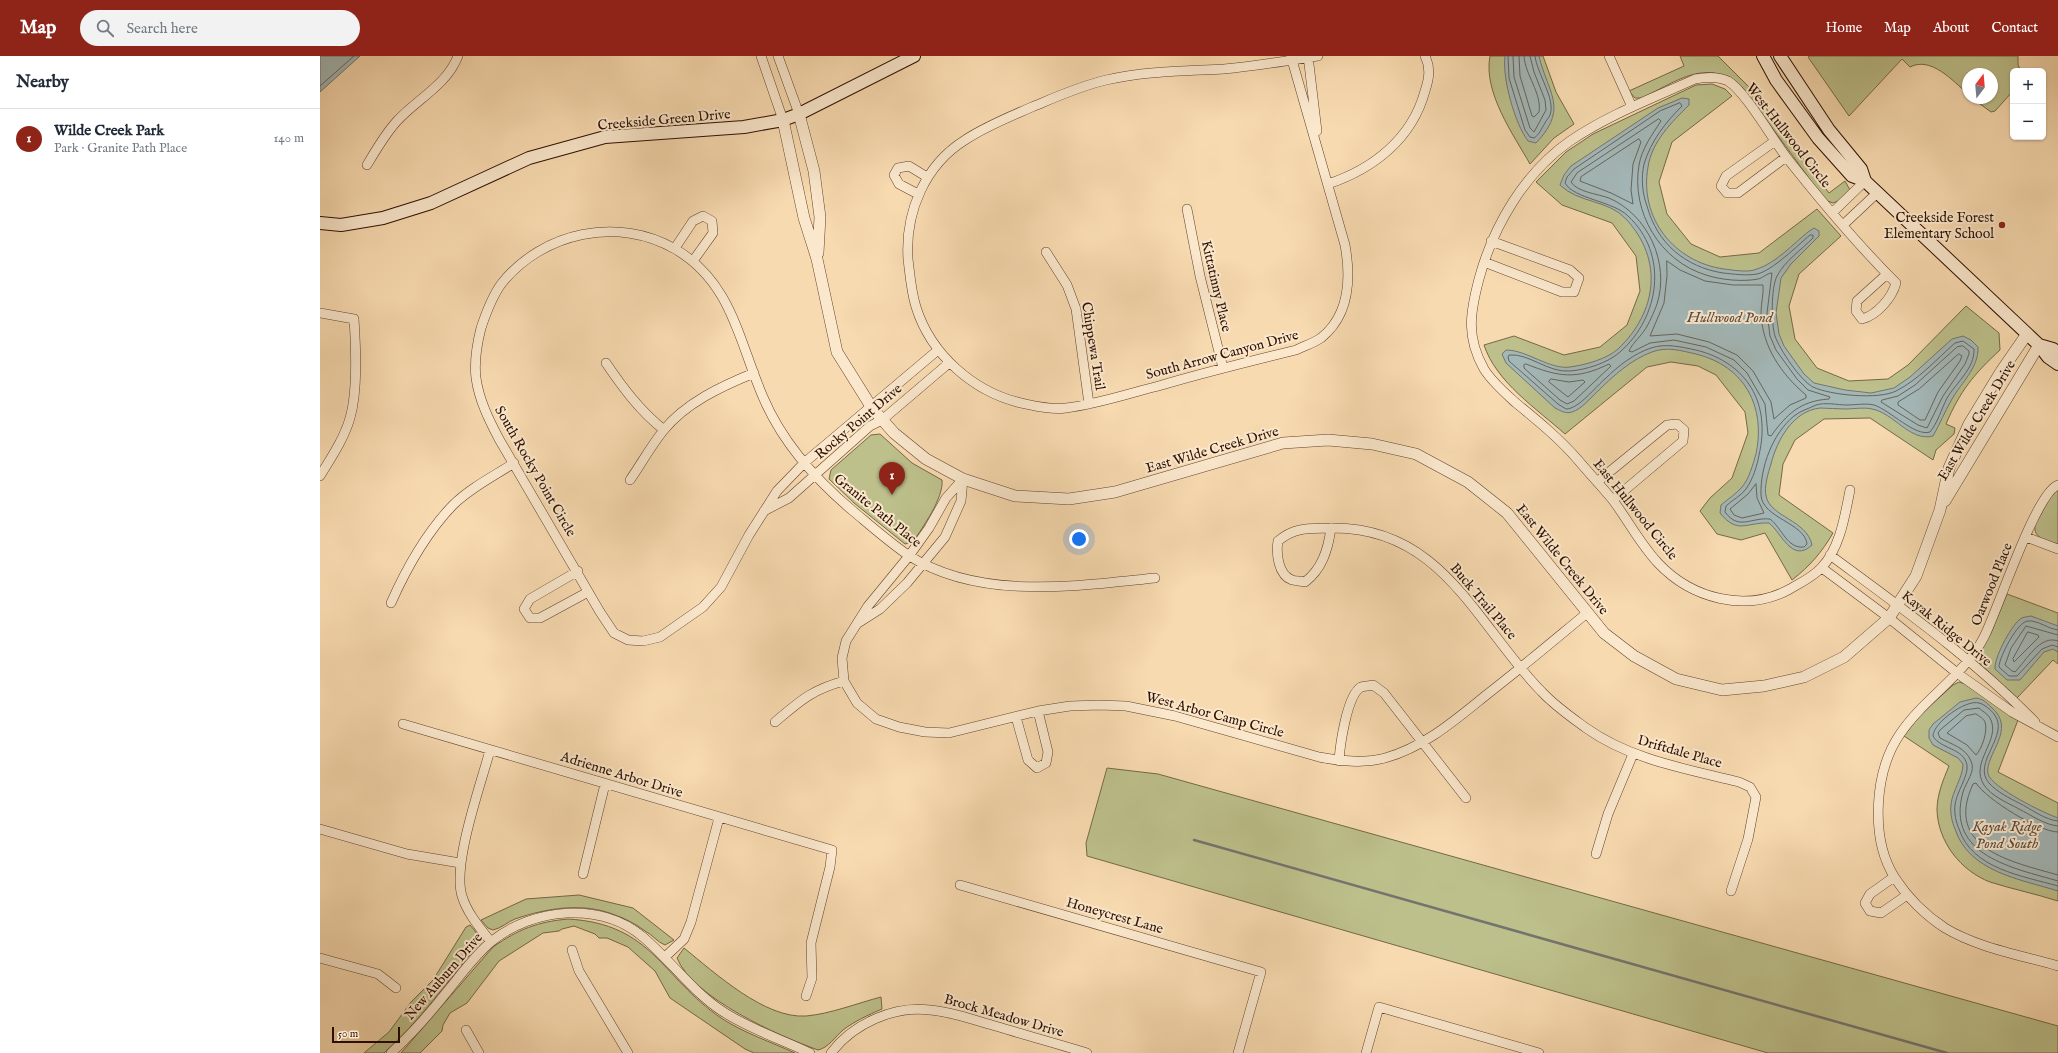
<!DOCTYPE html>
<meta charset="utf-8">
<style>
:root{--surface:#fff;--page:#f2f2f3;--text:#1f2937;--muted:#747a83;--line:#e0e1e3;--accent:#8f2418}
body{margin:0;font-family:"IM FELL English",serif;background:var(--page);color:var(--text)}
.controls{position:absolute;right:12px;top:12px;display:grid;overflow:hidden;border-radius:6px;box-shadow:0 1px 3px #0004}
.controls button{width:36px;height:36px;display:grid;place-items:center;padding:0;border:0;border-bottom:1px solid var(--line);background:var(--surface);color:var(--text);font:20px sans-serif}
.compass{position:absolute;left:1642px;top:12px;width:36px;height:36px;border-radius:50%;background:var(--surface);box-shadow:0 1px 3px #0004;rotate:16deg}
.scale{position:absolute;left:12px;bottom:10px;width:68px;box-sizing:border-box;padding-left:4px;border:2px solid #2d1000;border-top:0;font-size:11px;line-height:14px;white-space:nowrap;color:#2d1000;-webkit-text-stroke:3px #fae7cc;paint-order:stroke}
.you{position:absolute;left:759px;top:483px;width:14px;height:14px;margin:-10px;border:3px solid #fff;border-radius:50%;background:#1a73e8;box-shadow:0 0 0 6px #1a73e833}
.badge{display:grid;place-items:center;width:26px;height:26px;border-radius:50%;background:var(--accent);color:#fff;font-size:13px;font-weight:700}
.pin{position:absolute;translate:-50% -33px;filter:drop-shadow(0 1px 2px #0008)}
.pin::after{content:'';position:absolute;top:21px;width:14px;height:12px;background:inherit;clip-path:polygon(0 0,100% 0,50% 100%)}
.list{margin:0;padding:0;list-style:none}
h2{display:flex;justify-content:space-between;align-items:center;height:52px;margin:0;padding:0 16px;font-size:17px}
h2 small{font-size:13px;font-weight:400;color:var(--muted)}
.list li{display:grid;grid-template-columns:26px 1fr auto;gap:12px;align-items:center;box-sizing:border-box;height:60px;padding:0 16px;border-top:1px solid var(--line)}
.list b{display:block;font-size:15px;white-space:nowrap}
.list p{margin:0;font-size:13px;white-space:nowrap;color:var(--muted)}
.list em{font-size:13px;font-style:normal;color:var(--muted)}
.icon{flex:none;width:22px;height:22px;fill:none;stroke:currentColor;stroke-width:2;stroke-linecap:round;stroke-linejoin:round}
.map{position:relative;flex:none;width:1738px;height:997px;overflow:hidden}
header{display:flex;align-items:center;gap:24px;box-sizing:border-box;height:56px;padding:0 20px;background:var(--accent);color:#fff}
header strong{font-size:19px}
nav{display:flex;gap:22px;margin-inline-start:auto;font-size:14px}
.search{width:280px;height:36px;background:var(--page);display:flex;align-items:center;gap:10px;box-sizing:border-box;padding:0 14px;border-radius:22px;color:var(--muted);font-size:15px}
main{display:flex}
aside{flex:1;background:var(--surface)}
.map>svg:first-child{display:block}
.green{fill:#bdc08b;stroke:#756846}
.water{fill:#a3b7b7;stroke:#74746e}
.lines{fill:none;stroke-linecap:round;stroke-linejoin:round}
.shore{stroke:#68645c;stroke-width:1}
.stream{stroke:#74746e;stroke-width:2.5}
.minor-casing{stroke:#60422c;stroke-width:10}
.tertiary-casing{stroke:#60422c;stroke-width:12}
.secondary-casing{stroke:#2d1000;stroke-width:14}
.minor{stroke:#fae7cc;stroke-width:9}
.tertiary{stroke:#fae7cc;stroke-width:11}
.secondary{stroke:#fae7cc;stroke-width:12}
.poi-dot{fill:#8f2418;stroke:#fae7cc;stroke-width:1.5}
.labels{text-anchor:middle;stroke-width:4;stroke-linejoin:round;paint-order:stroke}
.street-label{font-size:14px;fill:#2d1000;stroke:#fae7cc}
.poi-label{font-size:14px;fill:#2d1000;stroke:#fae7cc;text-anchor:end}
.water-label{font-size:15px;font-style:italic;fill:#564a40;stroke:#fae7cc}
</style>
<header>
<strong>Map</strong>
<div class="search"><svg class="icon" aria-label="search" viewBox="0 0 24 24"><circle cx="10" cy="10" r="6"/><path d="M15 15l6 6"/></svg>Search here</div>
<nav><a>Home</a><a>Map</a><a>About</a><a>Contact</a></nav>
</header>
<main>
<aside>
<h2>Nearby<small></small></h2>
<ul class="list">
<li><span class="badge">1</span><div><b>Wilde Creek Park</b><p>Park · Granite Path Place</p></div><em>140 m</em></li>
</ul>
</aside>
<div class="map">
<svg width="1738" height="997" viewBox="0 0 1738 997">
<rect width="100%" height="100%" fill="#f8dab0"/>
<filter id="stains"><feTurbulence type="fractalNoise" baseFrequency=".005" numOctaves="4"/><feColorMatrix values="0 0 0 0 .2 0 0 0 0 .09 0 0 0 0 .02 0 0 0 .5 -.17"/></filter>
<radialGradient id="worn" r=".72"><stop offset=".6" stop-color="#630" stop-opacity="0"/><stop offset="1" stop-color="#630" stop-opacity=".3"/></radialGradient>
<path class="green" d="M 1170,0 L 1223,0 L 1236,36 L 1254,68 L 1234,82 L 1210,108 C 1193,78 1163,36 1170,0 Z
M 1360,0 L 1398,0 L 1435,37 L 1509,137 L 1525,125 L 1530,134 L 1518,145 L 1513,147 L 1505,144 L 1423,32 C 1389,0 1357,25 1322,42 L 1315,42 L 1309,35 L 1364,10 Z
M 1490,0 L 1698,0 L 1698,9 L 1701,15 L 1693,15 L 1693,35 L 1675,55 L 1671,56 L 1652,42 L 1672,42 L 1672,18 L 1648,18 L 1648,38 C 1633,25 1611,0 1590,11 L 1582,3 L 1529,60 L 1488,1 Z
M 1392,28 L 1405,33 L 1412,40 L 1352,86 L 1339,126 L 1347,158 L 1371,188 L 1400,201 L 1439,197 L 1497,153 L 1521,180 L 1479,218 L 1469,250 L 1475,283 L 1497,312 L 1529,325 L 1568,323 L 1588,309 L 1646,250 L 1679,277 L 1680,294 C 1654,318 1640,335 1626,368 L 1635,372 L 1634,378 L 1616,394 L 1613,404 L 1550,362 L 1504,363 L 1475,384 L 1463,408 L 1459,439 L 1513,477 C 1502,496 1490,510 1472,524 L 1445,477 L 1421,484 L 1397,478 L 1380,455 L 1390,442 L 1412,422 L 1428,377 L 1425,356 L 1396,319 L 1378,310 L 1351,306 L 1327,311 L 1245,378 C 1217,353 1176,326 1164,289 L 1194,280 L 1244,299 L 1280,291 L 1307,269 L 1320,235 L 1316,200 L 1292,167 L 1242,149 L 1216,126 L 1246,96 L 1273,78 L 1376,29 Z
M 560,378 L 592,407 L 622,424 C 624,442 602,472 593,486 L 585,488 L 534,447 L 509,423 L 511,414 L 551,379 Z
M 1738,434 L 1738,488 C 1727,484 1713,483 1715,469 L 1732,438 Z
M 1687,538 L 1738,557 L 1738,608 L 1733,604 L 1697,642 L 1658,606 L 1659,596 L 1671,577 Z
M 1639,626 L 1645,628 L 1698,664 L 1678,716 L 1738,747 L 1738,845 C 1716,838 1692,833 1670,826 C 1641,815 1618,786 1617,754 C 1617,739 1623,724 1629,710 L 1584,680 L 1601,658 L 1633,629 Z
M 787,712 L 838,718 L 1738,970 L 1738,997 L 1448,997 L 767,800 L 766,787 Z
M 259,839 L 313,852 L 354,884 L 345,889 C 337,886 333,879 325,875 C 316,868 306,863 295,859 C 263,846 227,852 195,863 C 187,866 182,872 173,874 L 168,872 L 161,864 L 206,843 Z
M 248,863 C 333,868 341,921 401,962 C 424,977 451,986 475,997 L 434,997 L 425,993 L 350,942 L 335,915 L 308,891 L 287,882 L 279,882 L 275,878 L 254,870 L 242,873 L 239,875 L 223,877 L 179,905 L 147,947 L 130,957 L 123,969 L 122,975 L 100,997 L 81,997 L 173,891 C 199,873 217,866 248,863 Z
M 150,869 C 156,876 161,881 157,890 C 127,926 99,966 64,997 L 44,997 L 69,976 L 91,946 L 113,924 L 146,871 Z
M 364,892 C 395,917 445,963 486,960 C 510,958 538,947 561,941 L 562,953 C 548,959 535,965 523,974 C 515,981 508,992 498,994 C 459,980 373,942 357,902 Z"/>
<path class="water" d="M 0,0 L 40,0 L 0,36 Z
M 1185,0 L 1219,0 C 1228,38 1249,52 1216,87 L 1208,85 C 1195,68 1182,22 1185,0 Z
M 1362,42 L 1369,43 L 1369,49 C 1352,66 1332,85 1328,111 C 1319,162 1354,206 1404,213 C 1413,214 1428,217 1437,213 C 1456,207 1473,188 1488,176 L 1494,172 L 1499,175 L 1499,180 L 1471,208 L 1461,222 L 1456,257 L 1459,278 L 1464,290 L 1484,318 L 1494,327 L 1525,334 L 1551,337 L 1574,332 L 1590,321 L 1632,283 L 1643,280 L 1651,284 L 1658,291 C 1659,311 1642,326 1632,343 C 1625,355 1620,368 1613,380 C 1590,386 1574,357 1552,353 C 1544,351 1533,353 1525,353 C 1517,353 1508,352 1500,352 C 1473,355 1457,384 1451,408 C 1448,417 1444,431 1446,440 C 1450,461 1487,464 1492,489 C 1472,508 1461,476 1449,467 C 1426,466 1418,479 1400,457 L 1401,449 C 1408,443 1416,438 1422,431 C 1429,423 1433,408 1436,398 C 1446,351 1425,310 1376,298 C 1362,295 1347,290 1332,296 C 1312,303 1293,320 1278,335 C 1270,342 1262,353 1252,356 C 1246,358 1241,355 1235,352 L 1186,307 L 1182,298 L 1186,294 C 1207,294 1230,314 1250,311 C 1265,309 1287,303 1298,293 C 1337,256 1344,204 1306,163 C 1289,144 1258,147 1240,129 L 1244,119 L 1251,110 L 1338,52 Z
M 1711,560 L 1738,570 L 1738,596 L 1733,593 L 1724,596 L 1700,624 L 1687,624 L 1675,613 C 1674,602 1690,572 1699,564 C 1702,561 1706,561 1711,560 Z
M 1656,642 C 1663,643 1666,646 1671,651 C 1698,673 1664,699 1668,718 C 1672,732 1724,757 1738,762 L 1738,835 C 1700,823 1649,816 1635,773 C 1632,766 1630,757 1631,749 C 1632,735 1643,722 1643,708 L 1638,702 L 1613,689 L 1609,682 L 1609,674 L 1613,668 L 1640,646 Z"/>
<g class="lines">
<path class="shore" d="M 1188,0 L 1189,22 L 1205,74 L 1210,81 L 1214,82 C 1220,78 1221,73 1225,67 C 1226,64 1229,62 1230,59 C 1236,43 1217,18 1215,0
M 1193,0 L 1194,21 L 1210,72 L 1214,76 L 1226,54 L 1225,44 L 1214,16 L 1210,0
M 1199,0 L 1200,20 L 1212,60 L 1214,61 L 1219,56 C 1222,37 1205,19 1204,0
M 0,30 L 34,0
M 1360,47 L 1362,50 C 1345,67 1331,85 1324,108 C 1321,122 1322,136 1327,150 C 1337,187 1365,211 1403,217 C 1414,218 1426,220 1437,218 C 1452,215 1478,189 1490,179 L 1493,179 L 1493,182 C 1481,194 1465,205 1457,220 C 1451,232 1451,267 1455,280 C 1460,294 1480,324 1493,331 C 1510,339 1558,344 1576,335 C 1598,324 1617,303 1635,287 L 1643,285 L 1654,293 C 1655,312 1636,327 1627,342 C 1621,354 1618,366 1610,376 C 1595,381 1570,354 1554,349 C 1546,347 1535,349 1527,349 C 1518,349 1505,346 1496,349 C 1490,352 1480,355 1474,360 C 1453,377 1440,411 1441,439 C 1442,462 1485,467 1487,488 L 1484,491 C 1467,493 1462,472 1450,463 C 1431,461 1419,475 1405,456 L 1406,450 C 1412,444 1421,440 1426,433 C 1433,423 1437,410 1439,399 C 1451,348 1428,307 1376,294 C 1361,291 1346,287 1331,292 C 1315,297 1298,310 1286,322 C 1276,330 1259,353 1246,353 L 1238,348 L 1189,305 L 1188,301 L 1189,299 C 1209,297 1228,317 1250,315 C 1265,314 1288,307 1300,296 C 1340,261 1349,198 1308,160 C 1293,145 1254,143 1245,127 L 1247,121 L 1254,113 L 1340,55 Z
M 1339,63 L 1341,65 C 1332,79 1322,92 1319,109 C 1311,156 1340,205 1386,219 C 1401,224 1423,226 1438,223 C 1443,222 1447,217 1452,217 L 1447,257 L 1450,280 L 1456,294 L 1477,323 L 1488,334 L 1510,341 L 1509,343 C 1480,345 1467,358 1451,380 L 1448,379 L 1445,348 L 1427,317 L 1414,304 L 1386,291 L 1354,284 L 1330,287 L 1312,296 L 1309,295 C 1312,288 1319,282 1324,275 C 1329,268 1334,256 1337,248 C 1350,207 1328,159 1289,142 C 1278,138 1257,136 1251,126 L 1257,117 Z
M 1319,83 L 1321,86 L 1313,108 L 1311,134 L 1313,148 L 1291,137 L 1260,125 L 1261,121 Z
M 1347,205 L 1360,214 L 1385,225 L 1413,229 L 1443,229 C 1444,237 1441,247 1441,257 C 1442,290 1461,318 1486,339 L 1486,342 L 1470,349 L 1454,363 L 1451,346 L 1433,315 L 1417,299 L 1389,286 L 1357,278 L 1330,280 L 1344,247 L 1347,220 Z
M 1643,290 L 1649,295 L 1649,298 L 1645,308 L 1623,340 L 1607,372 L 1598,369 L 1561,346 L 1562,344 L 1578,340 L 1595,329 L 1637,291 Z
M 1639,298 L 1642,300 L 1640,305 L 1618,336 L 1605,364 L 1600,364 L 1578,349 L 1578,346 L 1599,333 Z
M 1206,308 C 1239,321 1256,324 1289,308 L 1291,310 L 1254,345 L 1247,348 L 1240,344 L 1204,312 L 1204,309 Z
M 1231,323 L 1249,326 L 1263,324 L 1265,326 L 1248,341 L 1229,326 Z
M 1436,428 L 1437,442 L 1444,457 L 1422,462 L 1414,459 L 1410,453 L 1428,438 Z
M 1738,574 C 1728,573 1718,564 1708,565 C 1698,565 1679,601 1679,611 L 1689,620 L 1697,620 L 1722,593 L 1732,589 L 1738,591
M 1708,576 L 1718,579 L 1719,581 L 1694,606 L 1693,603 Z
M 1738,579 L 1706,570 L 1691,592 L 1685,609 L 1692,615 L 1695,616 C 1706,605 1720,578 1738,585
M 1656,658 C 1659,660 1664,663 1665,666 C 1668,675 1662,693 1656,699 L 1647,689 L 1627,677 L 1646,660 Z
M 1738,765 C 1725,764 1711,753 1699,747 C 1689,742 1677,736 1669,727 C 1651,707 1691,679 1674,658 C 1671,654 1664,648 1659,647 C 1646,643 1613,667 1613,680 C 1620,693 1644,692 1647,709 C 1649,719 1636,737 1635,749 C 1634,757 1636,766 1639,773 C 1652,813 1703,820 1738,830
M 1738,770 C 1725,769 1711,759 1699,753 C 1688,747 1671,740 1664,729 C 1649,706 1682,684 1670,662 C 1668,658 1662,655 1659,652 L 1644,654 L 1620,674 L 1618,677 L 1620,682 C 1631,688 1646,692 1651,705 C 1656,715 1646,726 1643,736 C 1625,800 1694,812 1738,825
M 1738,776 C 1719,776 1666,743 1656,727 L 1653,728 C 1623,793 1693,806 1738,819"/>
<path class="stream" d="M 874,784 L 1627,997"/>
<g class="minor-casing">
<path id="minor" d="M 441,0 L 463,64
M 458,0 L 479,58
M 971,0 L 972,4 L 1025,189 C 1031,222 1030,259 1001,282 C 994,287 984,290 976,294 C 931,305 886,316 842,329 C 810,337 778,348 746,352 C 731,354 715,350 701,347 C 654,336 611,299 596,251 C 591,235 590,219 588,203 C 585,156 605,109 645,84 C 666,70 689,61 712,51 C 736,41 760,30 786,24 C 825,15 865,15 904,13 C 936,10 966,5 998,0
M 988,0 L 997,75
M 1289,0 L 1312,51
M 1455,85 L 1406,120 L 1401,130 L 1407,137 L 1418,137 L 1466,101
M 47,109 C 56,94 65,78 77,65 C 97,43 127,29 138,0
M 1008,128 C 1053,113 1092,83 1105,35 C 1109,23 1111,12 1105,0
M 598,138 L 579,128 L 574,119 L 578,112 L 589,110 L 607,121
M 867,153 L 880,220 L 903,312
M 1512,157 L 1545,125
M 1523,169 L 1556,138
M 355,192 L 373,165 L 383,160 L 392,165 L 393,177 L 373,205
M 726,196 L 747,229 L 756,253 L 769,348
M 1164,206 L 1242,236 L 1254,236 L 1259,222 L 1250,214 L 1171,185
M 0,257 L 34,263 C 36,293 38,334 30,362 C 24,383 11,402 0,420
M 618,294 L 484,407 L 457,435 L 429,479 L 401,531 L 383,551 L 340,581 L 323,585 L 308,584 L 294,577 L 280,556 L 179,383 C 169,364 159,344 156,322 C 154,306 157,288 161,272 C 166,257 172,240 182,227 C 223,176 298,160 355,193 C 412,226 419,286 443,341 C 462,386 496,424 533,455 C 551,470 569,486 588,499 C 659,545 756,530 835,522
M 286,307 C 303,332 320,355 344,374
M 643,423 L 626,442 L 609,472 L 589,500 L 548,550 L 526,585 L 522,602 L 524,625 L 537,647 L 556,663 L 579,671 L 605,676 L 629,677 L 718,655 L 750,650 L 779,649 L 806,650 L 855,660 L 999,701 C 1020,705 1043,708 1065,702 C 1104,691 1134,665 1165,640 C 1200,613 1233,585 1267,557
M 310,424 C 321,408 331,390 343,375 C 365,347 402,330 434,317
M 1277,426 L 1347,369 L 1357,368 L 1364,374 L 1363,385 L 1293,444
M 1738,429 C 1716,436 1678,554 1664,581 C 1644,620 1604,642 1580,678 C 1554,716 1550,783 1575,822 C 1588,842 1605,859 1625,872 C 1658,892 1701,899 1738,910
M 1530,434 C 1525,459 1520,493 1501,512 C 1493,521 1480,527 1470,533 C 1426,557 1372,543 1338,507 C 1320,488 1308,464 1292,443 C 1281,430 1269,417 1258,404 C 1240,383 1218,365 1196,347 C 1185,337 1172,326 1164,313 C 1146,281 1150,257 1159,223 C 1173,171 1204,117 1250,85 C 1288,59 1333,42 1375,23 C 1386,21 1397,20 1408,25 C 1425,35 1453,84 1467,102 C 1501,145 1537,188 1576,227 C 1572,242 1557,259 1542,263 L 1536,255 L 1537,245 L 1567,218
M 444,455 L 469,442 L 550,370 L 562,364 L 629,307
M 1011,472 C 1008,494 1002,513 985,526 C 981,525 976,525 972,524 C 958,519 956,497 958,485 C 976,470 990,473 1012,472 C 1123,471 1156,569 1222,636 C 1235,650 1251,661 1266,672 C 1311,704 1367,713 1419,726 L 1430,731 L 1436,741 L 1428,783 L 1411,835
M 1706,481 L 1738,493
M 1510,499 C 1580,551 1654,603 1715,666
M 1502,512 L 1569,562 L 1637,617 L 1692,656 L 1738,681
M 258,515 L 210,543 L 204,553 L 210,562 L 220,562 L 268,536
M 71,547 C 87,511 106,477 133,449 C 150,432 174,420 194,407
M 538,567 L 560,553 L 587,527 L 625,481 L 641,445 L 643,423
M 696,661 L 708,704 L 717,712 L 726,707 L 728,696 L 718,655
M 455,666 C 480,645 491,634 524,625
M 83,668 L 512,794 L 510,811 L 491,887 L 492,922 L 486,940
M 170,694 C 161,728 132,808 142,840 C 147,857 160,872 171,886
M 1019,705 C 1020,689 1027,639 1041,631 C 1044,630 1050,630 1053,629 L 1064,637 L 1146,742
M 0,773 L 87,798 L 140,807
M 1276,798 L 1288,758 L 1313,698
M 263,818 L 285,728
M 1574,821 L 1550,838 L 1545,847 L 1550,855 L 1561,857 L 1587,839
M 640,829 L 941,916 L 918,997
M 252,894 L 259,915 L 308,997
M 345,901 L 364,883 L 371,866 L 399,762
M 0,902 L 58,918 L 76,932
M 146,974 L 159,997
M 71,997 C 93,977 112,955 130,932 C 143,916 156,898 172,885 C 213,852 281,845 323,881 C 351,905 372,935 402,955 C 429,973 461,983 490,997
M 511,997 C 533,968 574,949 610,954 C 634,956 656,965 679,971 C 708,980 738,988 767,997
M 1046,997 L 1059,951 L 1219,997"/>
</g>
<g class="tertiary-casing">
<path id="tertiary" d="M 479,58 L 494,115 L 500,161 L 498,197
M 463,64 L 484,162 L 497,203 L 517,296 L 552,352 L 574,377 L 606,403 L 643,423 L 695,440 L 749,443 L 795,436 L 963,387 L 1008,384 L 1052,388 L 1096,398 L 1148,426 L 1187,457 L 1284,577 L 1314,600 L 1356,623 L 1402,634 L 1444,630 L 1484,621 L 1524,601 L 1569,562 L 1596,520 L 1620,454 L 1629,412 L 1649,368 L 1680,317 L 1707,278
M 1625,445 L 1719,289"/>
</g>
<g class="secondary-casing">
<path id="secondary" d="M 1443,0 L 1456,24 L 1498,82 L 1532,120 L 1545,125 L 1719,289 L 1728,301 L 1738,308
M 1460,0 L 1509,74 L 1541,113 L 1545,125
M 0,167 L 21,169 L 63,162 L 111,147 L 209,102 L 285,81 L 424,71 L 463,64 L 479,58 L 594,0
M 1719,289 L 1733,293 L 1738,297"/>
</g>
<use href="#minor" class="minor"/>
<use href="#tertiary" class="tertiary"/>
<use href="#secondary" class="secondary"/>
</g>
<circle class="poi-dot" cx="1682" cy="169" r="4"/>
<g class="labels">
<g class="street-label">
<text transform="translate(344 63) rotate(-5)" y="5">Creekside Green Drive</text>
<text transform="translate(1469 79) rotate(52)" y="5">West Hullwood Circle</text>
<text transform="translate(897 230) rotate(77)" y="5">Kittatinny Place</text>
<text transform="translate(774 290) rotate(81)" y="5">Chippewa Trail</text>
<text transform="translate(902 298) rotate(-15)" y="5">South Arrow Canyon Drive</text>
<text transform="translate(1656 364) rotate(-59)" y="5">East Wilde Creek Drive</text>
<text transform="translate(538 365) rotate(-40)" y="5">Rocky Point Drive</text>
<text transform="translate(892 393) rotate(-16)" y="5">East Wilde Creek Drive</text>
<text transform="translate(216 415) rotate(60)" y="5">South Rocky Point Circle</text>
<text transform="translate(1316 453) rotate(51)" y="5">East Hullwood Circle</text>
<text transform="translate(558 454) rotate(39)" y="5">Granite Path Place</text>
<text transform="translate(1243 503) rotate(51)" y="5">East Wilde Creek Drive</text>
<text transform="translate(1671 528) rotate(-68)" y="5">Oarwood Place</text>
<text transform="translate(1164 545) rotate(50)" y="5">Buck Trail Place</text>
<text transform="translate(1627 572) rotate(39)" y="5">Kayak Ridge Drive</text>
<text transform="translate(895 658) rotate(15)" y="5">West Arbor Camp Circle</text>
<text transform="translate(1360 695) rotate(16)" y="5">Driftdale Place</text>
<text transform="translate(302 718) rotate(17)" y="5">Adrienne Arbor Drive</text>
<text transform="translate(795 859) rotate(16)" y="5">Honeycrest Lane</text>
<text transform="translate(123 920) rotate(-49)" y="5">New Auburn Drive</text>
<text transform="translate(684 959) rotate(16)" y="5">Brock Meadow Drive</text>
</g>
<g class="poi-label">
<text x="1674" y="166">Creekside Forest<tspan x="1674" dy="16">Elementary School</tspan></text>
</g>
<g class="water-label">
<text x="1410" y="266">Hullwood Pond</text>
<text x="1687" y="775">Kayak Ridge<tspan x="1687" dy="17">Pond South</tspan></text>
</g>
</g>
<rect width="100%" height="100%" filter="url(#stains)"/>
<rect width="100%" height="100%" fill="url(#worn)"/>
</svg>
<div class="controls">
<button>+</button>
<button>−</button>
</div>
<svg class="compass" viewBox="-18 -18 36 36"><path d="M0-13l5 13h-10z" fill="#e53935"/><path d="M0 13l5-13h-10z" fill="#747a83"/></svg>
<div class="scale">50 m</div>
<div class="you"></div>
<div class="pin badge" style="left:572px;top:439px">1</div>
</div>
</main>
